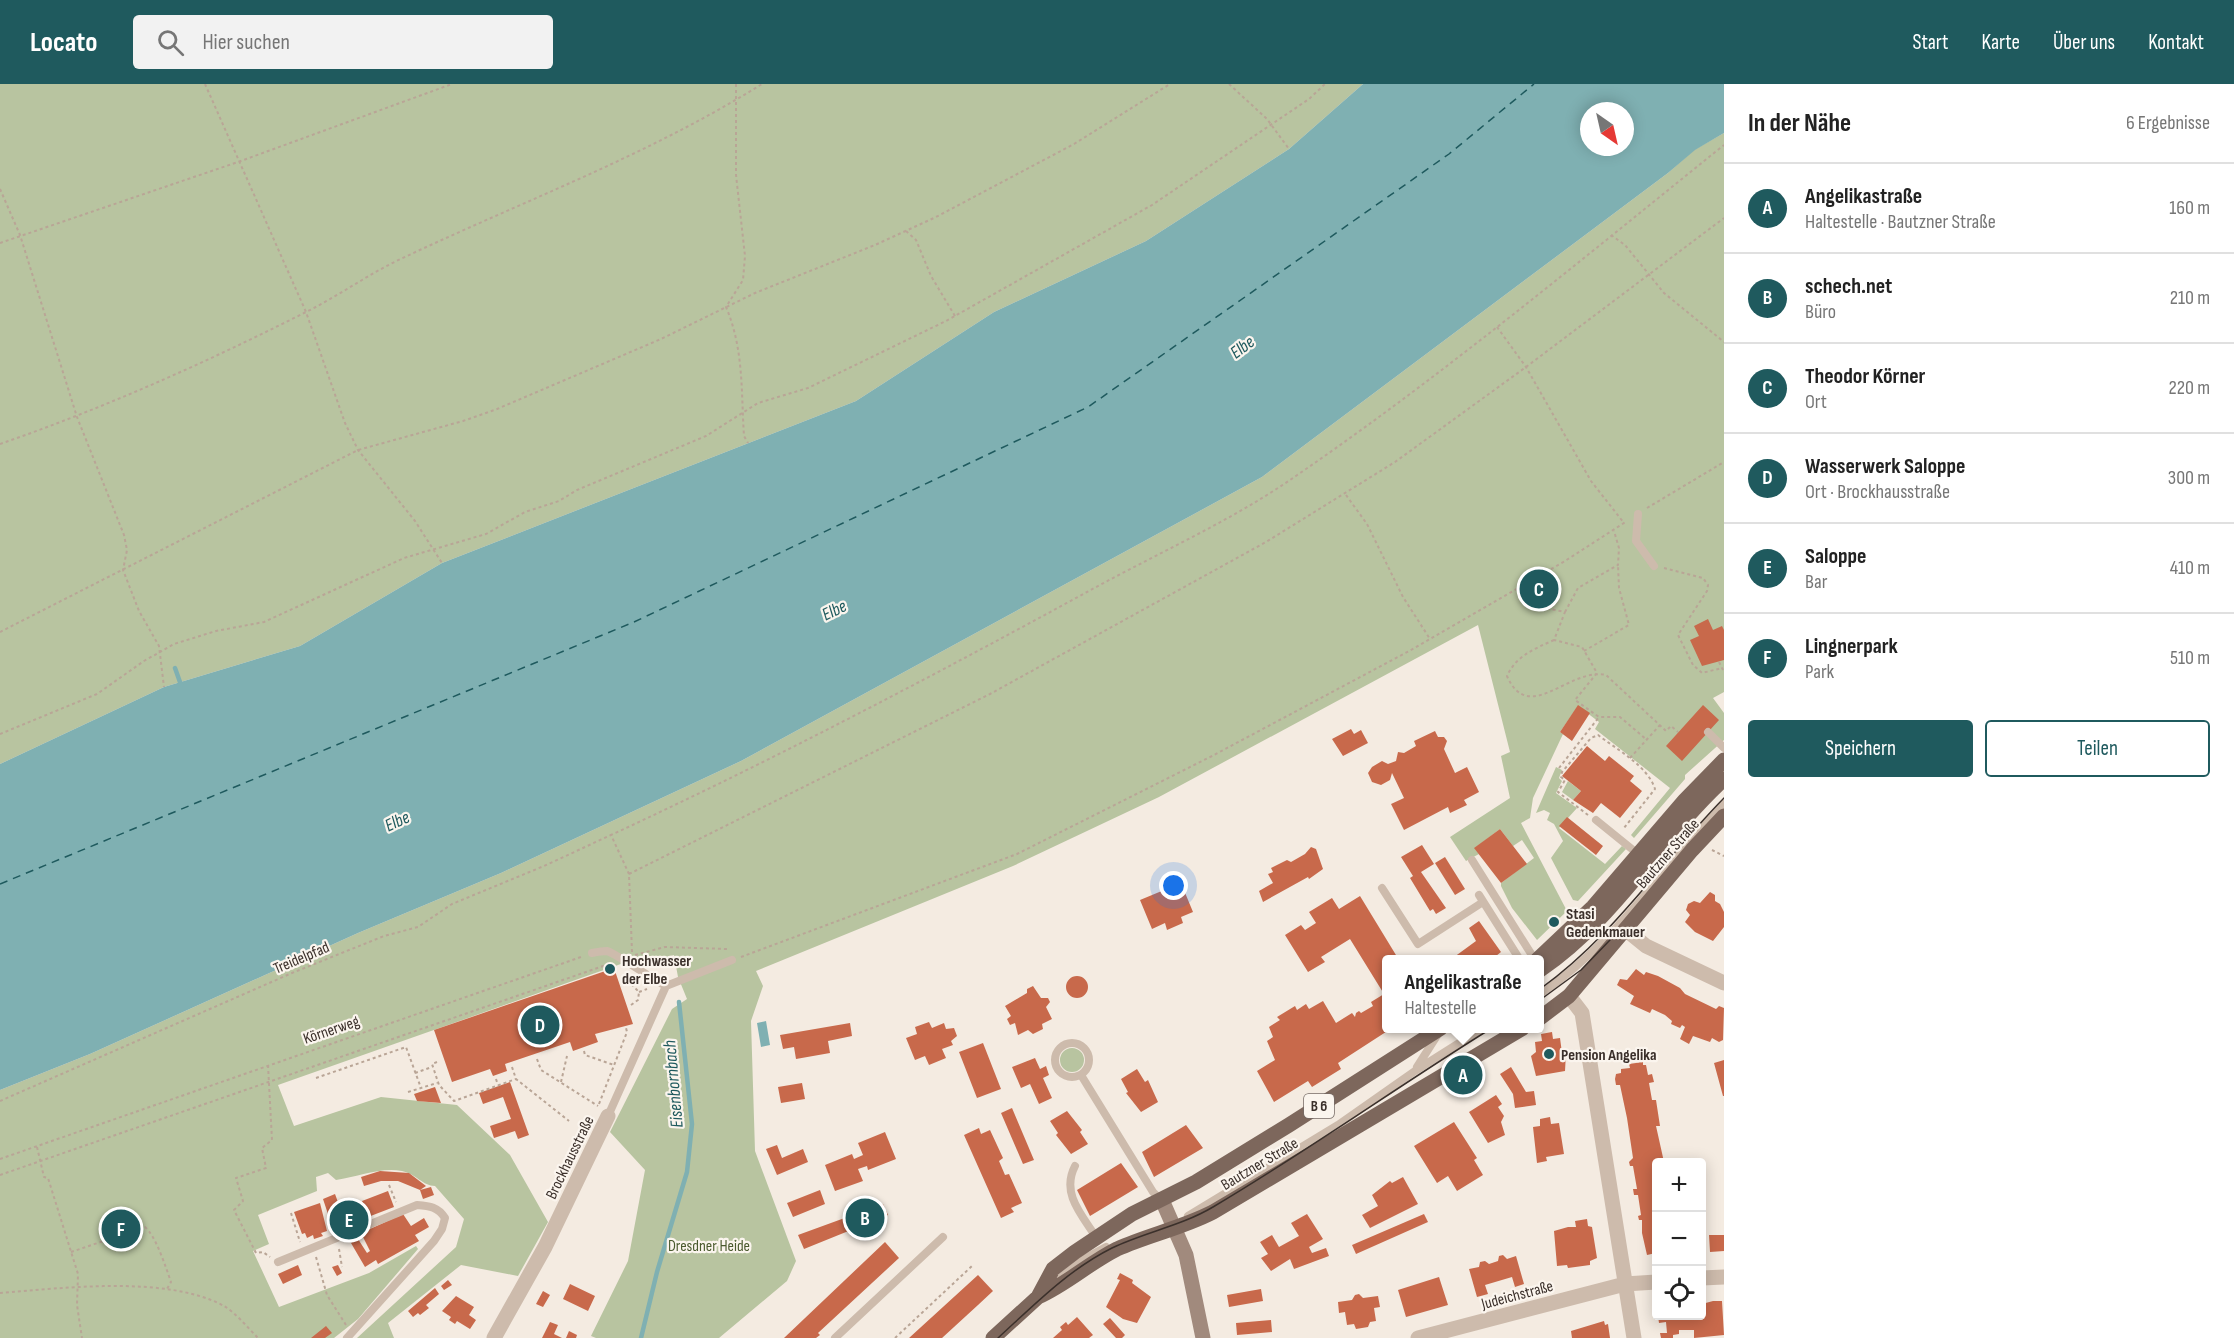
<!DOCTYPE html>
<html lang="de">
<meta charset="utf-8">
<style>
:root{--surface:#fff;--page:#f2f2f2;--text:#222;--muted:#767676;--line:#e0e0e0;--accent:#1f5a5e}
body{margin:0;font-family:"Sofia Sans Condensed",sans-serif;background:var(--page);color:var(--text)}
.controls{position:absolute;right:18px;bottom:18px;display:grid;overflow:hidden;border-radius:6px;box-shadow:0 3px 15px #0003}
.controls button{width:54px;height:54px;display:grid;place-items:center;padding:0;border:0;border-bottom:2px solid var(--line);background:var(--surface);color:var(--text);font:30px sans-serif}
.compass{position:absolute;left:1580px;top:18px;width:54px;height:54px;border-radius:50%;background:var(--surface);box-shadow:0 3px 15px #0003;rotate:146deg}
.you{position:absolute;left:1174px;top:802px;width:21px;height:21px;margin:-15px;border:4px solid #fff;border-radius:50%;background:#1a73e8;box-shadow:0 0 0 9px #1a73e833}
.badge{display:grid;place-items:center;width:39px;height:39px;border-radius:50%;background:var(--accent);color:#fff;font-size:20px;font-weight:700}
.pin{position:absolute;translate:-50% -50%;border:3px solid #fff;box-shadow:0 2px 6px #0006}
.popup{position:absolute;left:1382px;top:871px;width:162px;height:78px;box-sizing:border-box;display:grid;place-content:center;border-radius:6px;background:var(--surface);filter:drop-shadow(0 2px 4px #0005);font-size:20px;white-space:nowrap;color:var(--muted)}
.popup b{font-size:22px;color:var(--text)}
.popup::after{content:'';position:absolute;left:50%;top:100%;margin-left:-12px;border:12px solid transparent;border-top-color:var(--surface)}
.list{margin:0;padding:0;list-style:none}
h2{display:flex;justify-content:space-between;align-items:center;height:78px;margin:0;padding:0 24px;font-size:26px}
h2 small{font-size:20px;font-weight:400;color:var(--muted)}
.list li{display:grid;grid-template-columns:39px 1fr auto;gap:18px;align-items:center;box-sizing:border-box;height:90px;padding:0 24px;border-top:2px solid var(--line)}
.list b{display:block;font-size:22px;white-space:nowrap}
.list p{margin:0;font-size:20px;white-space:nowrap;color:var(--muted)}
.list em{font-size:20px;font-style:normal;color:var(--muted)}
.actions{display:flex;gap:12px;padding:18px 24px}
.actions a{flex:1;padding:14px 0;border:2px solid var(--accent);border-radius:6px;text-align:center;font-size:21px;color:var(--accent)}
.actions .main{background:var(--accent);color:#fff}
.icon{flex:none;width:33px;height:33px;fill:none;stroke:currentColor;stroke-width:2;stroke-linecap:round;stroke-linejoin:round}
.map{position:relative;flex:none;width:1724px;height:1254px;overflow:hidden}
header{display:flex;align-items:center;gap:36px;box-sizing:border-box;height:84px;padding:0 30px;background:var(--accent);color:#fff}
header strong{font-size:28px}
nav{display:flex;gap:33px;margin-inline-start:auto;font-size:21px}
.search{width:420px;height:54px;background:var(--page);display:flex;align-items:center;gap:15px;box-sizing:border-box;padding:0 21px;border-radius:6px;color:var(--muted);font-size:22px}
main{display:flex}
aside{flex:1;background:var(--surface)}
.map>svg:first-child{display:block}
.green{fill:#b8c4a0}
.water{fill:#7fb0b2;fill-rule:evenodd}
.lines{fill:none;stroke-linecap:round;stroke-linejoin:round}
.stream{stroke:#7fb0b2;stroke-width:4.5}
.ferry{stroke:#1f5a5e;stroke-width:1.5;stroke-dasharray:8 6;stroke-linecap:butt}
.building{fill:#c8694b}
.path{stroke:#b9a596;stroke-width:2;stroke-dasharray:3 3;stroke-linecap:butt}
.service{stroke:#cdbbac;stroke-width:8}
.minor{stroke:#cdbbac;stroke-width:15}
.secondary{stroke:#a18a7d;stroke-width:15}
.primary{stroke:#7d675c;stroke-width:15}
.tram{stroke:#3b302b;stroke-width:1.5}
.poi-dot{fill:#1f5a5e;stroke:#fbf5ee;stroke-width:2}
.labels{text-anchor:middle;stroke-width:4.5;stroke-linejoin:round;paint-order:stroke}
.shield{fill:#fbf5ee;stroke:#756b66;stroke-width:1.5}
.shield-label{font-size:15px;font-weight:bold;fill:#3b302b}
.street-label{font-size:16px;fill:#3b302b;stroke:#fbf5ee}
.poi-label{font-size:16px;font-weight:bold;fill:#3b302b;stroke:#fbf5ee;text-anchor:start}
.park-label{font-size:16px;fill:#4a5a2e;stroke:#fbf5ee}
.water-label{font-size:18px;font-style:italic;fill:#1f5a5e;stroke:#fbf5ee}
</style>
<header>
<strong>Locato</strong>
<div class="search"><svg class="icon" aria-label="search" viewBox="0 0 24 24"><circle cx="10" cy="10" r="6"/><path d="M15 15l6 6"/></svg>Hier suchen</div>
<nav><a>Start</a><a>Karte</a><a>Über uns</a><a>Kontakt</a></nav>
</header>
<main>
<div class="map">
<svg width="1724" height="1254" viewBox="0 0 1724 1254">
<rect width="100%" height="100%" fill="#f4ebe1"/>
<path class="green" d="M 0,0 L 1363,0 L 1289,65 L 1146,157 L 994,228 L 856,317 L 442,479 L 300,562 L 164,603 L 0,680 Z
M 1724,49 L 1724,608 L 1713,614 L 1724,629 L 1724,656 L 1685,691 L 1685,695 L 1634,754 L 1631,751 L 1670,704 L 1595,645 L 1599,638 L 1578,622 L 1560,648 L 1563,650 L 1533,714 L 1530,734 L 1521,739 L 1567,827 L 1537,856 L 1512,824 L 1501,802 L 1501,799 L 1534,774 L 1522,756 L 1513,762 L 1500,745 L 1475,764 L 1479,770 L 1466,777 L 1450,753 L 1510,714 L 1501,672 L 1510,668 L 1478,541 L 1159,713 L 1013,782 L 756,887 L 763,902 L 751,937 L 755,1067 L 796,1177 L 787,1197 L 719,1254 L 596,1254 L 591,1252 L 628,1177 L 645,1086 L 610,1048 L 672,925 L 687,915 L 678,893 L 674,871 L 656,876 L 646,883 L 635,875 L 278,1001 L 294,1042 L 381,1013 L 457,1021 L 510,1071 L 548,1138 L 518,1192 L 461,1181 L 388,1239 L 394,1254 L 357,1254 L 456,1163 L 464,1135 L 435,1102 C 423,1102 416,1090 402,1087 C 380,1083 358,1093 336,1096 L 328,1089 L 316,1093 L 317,1107 L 258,1131 L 269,1160 L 253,1167 L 279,1223 L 369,1189 L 416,1162 L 418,1165 L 358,1235 L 334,1254 L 0,1254 L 0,1006 L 90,970 L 358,849 L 501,789 L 741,677 L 1262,393 L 1668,89 L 1694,66 Z
M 1556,683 L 1562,686 L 1559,694 L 1562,697 L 1556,709 L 1577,724 L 1559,744 L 1605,780 L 1622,762 L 1626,765 L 1578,817 L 1573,816 L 1551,774 L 1563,757 L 1554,740 L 1547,736 L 1550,729 L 1544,726 L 1536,729 Z
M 1568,697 L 1581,707 L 1573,716 L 1562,708 Z
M1060 976a12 12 0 1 1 24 0a12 12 0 1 1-24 0Z"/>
<path class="water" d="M 1363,0 L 1724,0 L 1724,49 L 1695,66 L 1668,89 L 1262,393 L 741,677 L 501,789 L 358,849 L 90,970 L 0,1006 L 0,680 L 164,603 L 300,562 L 442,479 L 856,317 L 994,228 L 1146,157 L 1289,65 ZM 1589,27 L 1625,27 L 1625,63 L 1589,63 Z
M 766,937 L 770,961 L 761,963 L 757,939 Z"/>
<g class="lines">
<path class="stream" d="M 175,584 L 181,601
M 641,1254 L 657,1188 L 687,1088 L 692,1040 L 679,918"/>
<path class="ferry" d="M 0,800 L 634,538 L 1088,323 L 1449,70 L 1534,0"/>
</g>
<path class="building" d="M 1708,535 L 1713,546 L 1722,542 L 1724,546 L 1724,576 L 1702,582 L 1690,556 L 1699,552 L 1694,542 Z
M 1578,621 L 1590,629 L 1572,657 L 1560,648 Z
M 1703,621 L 1719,636 L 1682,677 L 1666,662 Z
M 1351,645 L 1354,650 L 1361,646 L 1368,659 L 1343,672 L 1332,655 Z
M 1435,647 L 1438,653 L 1444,653 L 1447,657 L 1444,665 L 1455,689 L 1467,683 L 1479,708 L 1464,716 L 1467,721 L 1450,729 L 1448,723 L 1404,746 L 1391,720 L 1404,714 L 1392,689 L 1390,696 L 1381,701 L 1372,698 L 1368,689 L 1372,683 L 1382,677 L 1388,680 L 1396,677 L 1398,668 L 1404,669 L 1416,662 L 1414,657 Z
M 1587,662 L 1605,677 L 1609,672 L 1634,692 L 1630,697 L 1642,707 L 1620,734 L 1601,719 L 1593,729 L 1573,716 L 1581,707 L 1562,692 Z
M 1567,733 L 1603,762 L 1596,771 L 1559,742 Z
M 1500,745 L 1527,780 L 1501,799 L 1474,764 Z
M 1422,761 L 1434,780 L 1421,788 L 1446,824 L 1436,830 L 1433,825 L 1430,827 L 1410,794 L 1413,792 L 1401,773 Z
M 1311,763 L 1316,765 L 1323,785 L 1309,795 L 1308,793 L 1263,818 L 1259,807 L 1273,799 L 1268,790 L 1273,788 L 1271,784 L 1287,776 L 1291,778 L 1305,770 Z
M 1445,773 L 1465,805 L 1455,811 L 1435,779 Z
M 1181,799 L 1193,828 L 1181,833 L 1183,839 L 1167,846 L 1165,839 L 1152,845 L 1140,816 Z
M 1710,808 L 1715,811 L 1715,817 L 1720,820 L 1724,828 L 1724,843 L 1713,857 L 1695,848 L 1685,838 L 1690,831 L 1686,826 L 1688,820 L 1694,817 L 1700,819 Z
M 1360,812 L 1399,876 L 1386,876 L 1386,944 L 1392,944 L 1338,979 L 1341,985 L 1312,1003 L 1308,997 L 1274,1018 L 1257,987 L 1275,976 L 1267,957 L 1273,953 L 1269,943 L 1280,936 L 1277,933 L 1295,922 L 1297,926 L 1306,920 L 1309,925 L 1323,917 L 1336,939 L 1352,929 L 1355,933 L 1356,929 L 1359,927 L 1361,929 L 1373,922 L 1371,918 L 1384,910 L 1350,855 L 1321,873 L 1325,878 L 1308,888 L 1285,851 L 1301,841 L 1305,846 L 1316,839 L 1309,828 L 1332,814 L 1339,825 Z
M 1479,837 L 1501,868 L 1491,876 L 1450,876 L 1476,857 L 1469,844 Z
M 614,884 L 633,940 L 595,950 L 598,958 L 573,967 L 570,958 L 505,980 L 507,987 L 493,992 L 490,985 L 452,998 L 434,946 Z
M 1636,885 L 1644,891 L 1646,888 L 1658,892 L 1680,904 L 1685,910 L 1716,925 L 1719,922 L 1724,924 L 1723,956 L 1719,958 L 1712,954 L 1710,958 L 1693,952 L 1689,960 L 1680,955 L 1685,943 L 1682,941 L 1680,944 L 1671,940 L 1672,937 L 1665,931 L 1652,925 L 1650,929 L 1630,920 L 1634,912 L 1617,901 L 1620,895 L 1627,896 Z
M1066 903a11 11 0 1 1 22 0a11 11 0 1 1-22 0Z
M 1033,902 L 1041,914 L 1048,914 L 1050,918 L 1046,923 L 1052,935 L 1042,940 L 1043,945 L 1033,950 L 1028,946 L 1018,951 L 1015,939 L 1010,941 L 1007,935 L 1011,932 L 1005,922 L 1027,909 L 1027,905 Z
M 929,938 L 932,944 L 944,939 L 946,945 L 954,944 L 957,952 L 951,957 L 953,961 L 942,965 L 946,974 L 929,981 L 925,972 L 915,976 L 906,954 L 917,950 L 915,943 Z
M 850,939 L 852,952 L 828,957 L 830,969 L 796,975 L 794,963 L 783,965 L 780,951 Z
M 1552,948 L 1553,955 L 1560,954 L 1562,969 L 1566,969 L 1565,987 L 1536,992 L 1531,972 L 1536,968 L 1535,958 L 1542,957 L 1541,950 Z
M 983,959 L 1001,1005 L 977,1014 L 959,968 Z
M 1035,974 L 1040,985 L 1046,982 L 1049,991 L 1043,994 L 1052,1014 L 1039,1020 L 1030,1000 L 1021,1004 L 1012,983 Z
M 1724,976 L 1724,1012 L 1723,1012 L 1714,979 Z
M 1643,978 L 1643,981 L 1646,981 L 1648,991 L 1652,990 L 1654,998 L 1649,999 L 1652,1016 L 1656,1016 L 1660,1042 L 1656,1042 L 1664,1078 L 1656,1078 L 1656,1169 L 1647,1171 L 1642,1149 L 1642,1136 L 1639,1136 L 1638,1132 L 1641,1131 L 1638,1111 L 1634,1111 L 1633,1105 L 1637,1105 L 1633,1082 L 1630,1082 L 1629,1078 L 1633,1074 L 1627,1034 L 1620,1001 L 1616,1001 L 1615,995 L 1616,990 L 1621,989 L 1621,985 L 1630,984 L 1629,980 Z
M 1511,983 L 1526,1008 L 1534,1007 L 1536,1021 L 1515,1024 L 1513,1010 L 1500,990 Z
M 1137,985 L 1145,998 L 1148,996 L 1158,1018 L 1141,1028 L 1126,1009 L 1128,1008 L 1121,995 Z
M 510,998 L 529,1051 L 518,1055 L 515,1047 L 494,1054 L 490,1042 L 511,1035 L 503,1013 L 483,1020 L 479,1009 Z
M 802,999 L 805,1015 L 781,1019 L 778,1003 Z
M 435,1003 L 441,1019 L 417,1017 L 414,1010 Z
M 1496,1011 L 1502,1020 L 1498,1023 L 1504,1032 L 1501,1038 L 1505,1051 L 1488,1059 L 1469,1028 Z
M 1012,1024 L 1034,1076 L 1023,1080 L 1001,1029 Z
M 1067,1027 L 1082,1046 L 1080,1048 L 1088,1060 L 1071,1070 L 1056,1051 L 1058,1049 L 1050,1037 Z
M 1550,1033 L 1551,1040 L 1559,1039 L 1564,1070 L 1546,1073 L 1547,1077 L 1537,1079 L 1533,1043 L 1540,1042 L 1540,1035 Z
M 1454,1038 L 1477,1074 L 1474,1076 L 1483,1091 L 1457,1107 L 1448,1092 L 1437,1099 L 1414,1062 Z
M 1186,1041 L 1203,1064 L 1154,1093 L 1142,1068 Z
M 979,1044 L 981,1050 L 990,1046 L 1003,1074 L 999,1077 L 1005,1091 L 1009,1090 L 1022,1119 L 1011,1124 L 1014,1128 L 1001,1134 L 964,1051 Z
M 885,1048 L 896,1075 L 868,1086 L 867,1082 L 858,1085 L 863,1097 L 835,1107 L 825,1081 L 852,1070 L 854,1075 L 863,1071 L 858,1059 Z
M 777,1061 L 782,1074 L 803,1065 L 808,1078 L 777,1091 L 766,1065 Z
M 1121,1079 L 1138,1103 L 1090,1132 L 1077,1106 Z
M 380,1087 L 409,1089 L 426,1102 L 420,1106 L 431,1103 L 434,1111 L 423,1115 L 420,1106 L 398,1097 L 381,1097 L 364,1102 L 361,1093 Z
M 1403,1093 L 1418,1120 L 1370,1144 L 1362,1131 L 1378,1122 L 1372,1111 L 1390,1097 L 1392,1099 Z
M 820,1106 L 825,1120 L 793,1133 L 787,1119 Z
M 388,1107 L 394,1123 L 368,1133 L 362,1117 Z
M 335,1110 L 343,1132 L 330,1136 L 323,1115 Z
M 320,1119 L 327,1147 L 321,1149 L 323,1152 L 314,1155 L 313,1151 L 307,1154 L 305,1149 L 302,1150 L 294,1128 Z
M 883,1120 L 888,1131 L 804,1165 L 798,1151 Z
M 403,1130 L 411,1142 L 424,1134 L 429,1143 L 415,1151 L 419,1157 L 378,1180 L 376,1176 L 365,1183 L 351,1159 L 358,1155 L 367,1169 L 370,1167 L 361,1149 Z
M 1307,1130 L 1323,1155 L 1309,1163 L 1312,1169 L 1326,1164 L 1329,1172 L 1294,1185 L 1290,1175 L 1271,1187 L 1261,1174 L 1268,1170 L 1260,1158 L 1272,1151 L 1279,1163 L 1299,1152 L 1291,1139 Z
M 1424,1130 L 1428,1138 L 1356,1170 L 1352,1161 Z
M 1587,1135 L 1588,1142 L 1592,1143 L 1597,1174 L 1590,1177 L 1590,1181 L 1568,1184 L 1567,1181 L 1557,1182 L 1554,1147 L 1568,1143 L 1576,1143 L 1575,1137 Z
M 1709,1151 L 1724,1151 L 1724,1167 L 1710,1168 Z
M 885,1158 L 899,1174 L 818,1249 L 820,1251 L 816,1254 L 784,1254 Z
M 1503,1171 L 1507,1175 L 1516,1172 L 1524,1200 L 1515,1203 L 1512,1193 L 1485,1201 L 1488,1210 L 1477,1213 L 1469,1185 L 1479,1183 L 1480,1178 L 1485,1177 L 1489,1180 L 1498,1177 L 1499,1172 Z
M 298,1181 L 302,1191 L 283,1200 L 278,1190 Z
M 338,1181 L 342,1189 L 337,1192 L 332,1183 Z
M 1120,1189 L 1133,1196 L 1132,1199 L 1151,1213 L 1137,1239 L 1123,1235 L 1106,1223 L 1120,1196 L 1117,1195 Z
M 978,1191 L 993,1207 L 978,1221 L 942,1254 L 909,1254 Z
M 1439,1193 L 1448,1221 L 1406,1233 L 1398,1206 Z
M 448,1196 L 452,1201 L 444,1206 L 441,1202 Z
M 570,1200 L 595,1212 L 588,1227 L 563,1215 Z
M 435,1204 L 439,1210 L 426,1221 L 429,1224 L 420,1231 L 418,1229 L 413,1233 L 408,1227 Z
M 1261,1205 L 1263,1217 L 1229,1223 L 1227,1211 Z
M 543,1207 L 550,1211 L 543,1223 L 536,1220 Z
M 1359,1210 L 1363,1214 L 1378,1212 L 1380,1223 L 1374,1224 L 1376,1237 L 1370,1238 L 1368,1243 L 1356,1245 L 1354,1240 L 1347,1241 L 1345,1228 L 1339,1229 L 1338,1218 L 1352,1216 L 1355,1211 Z
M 456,1212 L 474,1223 L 469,1231 L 476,1236 L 470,1245 L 457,1237 L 455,1240 L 449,1236 L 451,1233 L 442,1227 Z
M 1713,1217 L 1722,1217 L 1724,1251 L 1694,1254 L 1694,1246 L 1679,1246 L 1679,1250 L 1673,1251 L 1673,1254 L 1661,1254 L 1660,1249 L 1667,1249 L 1666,1238 L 1659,1239 L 1658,1232 L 1702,1232 L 1702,1220 Z
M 1077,1233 L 1093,1251 L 1089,1254 L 1053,1254 L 1062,1246 L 1060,1243 L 1066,1238 L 1068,1241 Z
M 1110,1234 L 1125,1251 L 1122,1254 L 1116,1254 L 1103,1240 Z
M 1271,1236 L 1272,1248 L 1237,1251 L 1236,1239 Z
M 1604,1237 L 1605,1241 L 1608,1240 L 1610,1254 L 1572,1254 L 1571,1247 Z
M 550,1238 L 558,1241 L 554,1250 L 562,1254 L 542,1254 Z
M 326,1242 L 332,1249 L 325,1254 L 311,1254 Z
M 569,1247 L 577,1251 L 576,1254 L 566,1254 Z"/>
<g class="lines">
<path class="path" d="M 205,0 L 306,228 L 345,339 L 358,366 L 415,437 L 442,479
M 736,0 L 736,91 L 745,172 L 743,196 L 726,223 C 744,265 741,308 744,352 L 748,359
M 1229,0 L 1267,35 L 1289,65
M 0,105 L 20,151 L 77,333 L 124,451 L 127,466 L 123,486 L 139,527 L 159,562 L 164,603
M 906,147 L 916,156 L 931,192 L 955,232
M 1611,151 L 1625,161 L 1664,209 L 1724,258
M 0,159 L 238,78 L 452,0
M 1497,243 L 1526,283 L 1591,397 L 1624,439
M 0,360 C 104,324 205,279 304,229 C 339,212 371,188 407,172 C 526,116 650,70 762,0
M 1346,411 L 1367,440 L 1403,513 L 1430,555
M 1647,424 L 1724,378
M 1664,484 L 1703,494 L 1708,501 L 1707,507 L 1678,551 L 1693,581 L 1702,589 L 1722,584
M 1535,522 L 1565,528 L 1554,556 L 1582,563 L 1597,589 L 1575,616 L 1599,633 L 1620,633 L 1647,656
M 1565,528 L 1578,504 L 1618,481 L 1619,464 L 1614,447
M 0,548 L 358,366 L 463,337 L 497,325 L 661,255 L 755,209 L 875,161 L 936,133 L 1074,60 L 1170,0
M 1554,556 C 1534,565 1516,572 1507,592 C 1529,642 1569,583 1606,591 L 1666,647 L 1671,642 L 1678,648
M 1584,567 L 1629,541 L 1619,504 L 1618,481
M 1719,578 L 1724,588
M 0,650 L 97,610 L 144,577 L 174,560 L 216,547 L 264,538 L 404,474 L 486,450 L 525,428 L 559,417 L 577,406 L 706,352 L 758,319 L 808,304 L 946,237 L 1152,121 L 1309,15 L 1325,0
M 1630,674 L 1660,641
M 1559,684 L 1599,633
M 1588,731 L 1558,708 L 1565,696 L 1561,693 L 1562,688 L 1591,654 L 1598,651 C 1616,665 1648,682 1655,705 L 1624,744
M 1712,766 L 1724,772
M 629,790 L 990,610 L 1266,458 L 1395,378 L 1526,283 L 1724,134
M 632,868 L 629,790 L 611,751 C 773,676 931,593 1087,508 C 1154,471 1227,439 1290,396 C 1441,293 1582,175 1724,61
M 635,871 L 665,863 L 727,865
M 741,873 L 1017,770 L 1212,672 L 1411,566 L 1565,477 L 1627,437
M 625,901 L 632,901 L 639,908
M 639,908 L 647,905
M 631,921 L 638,916 L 639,908
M 584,967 L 585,971 L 614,981
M 537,975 L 541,986 L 598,1022
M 437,978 L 432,980 L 439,1001 L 454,1017 L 516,995
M 268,981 L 272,1056 L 262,1064 L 266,1084 L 236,1094 L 243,1117 L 234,1126 L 256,1169 L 263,1168 L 270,1173
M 512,983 L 516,995 L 569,1037
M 415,989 L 432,983
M 316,994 L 406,963 L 421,1004
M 496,995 L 498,1001
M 561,998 L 567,972
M 408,1008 L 437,999
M 0,1017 L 292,889 L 384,852 L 418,843 L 452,820 L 544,782 L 611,751
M 599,1020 L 627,948 L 626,944
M 37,1063 L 44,1093 L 48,1094 L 78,1190 L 77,1221 L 82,1254
M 0,1075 L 581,873
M 0,1091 L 609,880
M 389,1101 L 396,1118
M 291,1129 L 300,1158
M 339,1142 L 338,1138 L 349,1134
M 339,1165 L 342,1183
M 71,1168 L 145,1143 C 156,1152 166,1184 171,1198 L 167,1205
M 316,1173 L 327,1211 L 346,1241
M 0,1209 C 64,1204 167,1191 224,1222 C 236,1229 248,1244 258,1254
M 895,1254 L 972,1182"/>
<path class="service" d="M 1638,430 L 1636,457 L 1654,482
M 1708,648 L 1724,664
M 1596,736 L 1638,770
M 1472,776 L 1535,876
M 1382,804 L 1418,860 L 1483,818
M 1479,811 L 1520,876
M 592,869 C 597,868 602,867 607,867 C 613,868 656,897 666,902
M 666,902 L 732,876
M 1540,910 C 1614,861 1663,784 1724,720
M1055 976a17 17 0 1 1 34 0a17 17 0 1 1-34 0Z
M 1417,983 L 1438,950
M 1081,991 L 1153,1108 L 1161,1116
M 608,1032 L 666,902
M 1075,1082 C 1061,1109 1081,1130 1096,1153
M 1188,1132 L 1338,1041 L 1415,987 L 1483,944
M 278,1178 L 417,1121 C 430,1122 438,1123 445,1134 L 442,1145 L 434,1157 L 347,1254
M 1055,1198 L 1084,1175 L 1106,1163
M 835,1254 L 943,1153"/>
<path class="minor" d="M 1625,845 L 1646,862 L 1724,899
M 1569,912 L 1582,929 L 1634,1254
M 1702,1194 L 1724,1193
M 494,1254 L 545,1163 L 608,1032
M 1418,1254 L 1625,1200 L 1656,1198"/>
<path class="secondary" d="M 1162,1116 L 1186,1171 L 1203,1254"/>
<path class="primary" d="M 1537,876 L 1593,823 L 1685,716 L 1724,676
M 1540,886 C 1615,835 1658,756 1724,695
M 1540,934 L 1569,912 L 1692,766 L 1724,732
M 1038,1213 C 1067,1200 1089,1179 1117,1165 C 1148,1151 1182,1144 1213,1128 L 1523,944
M 993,1254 L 1038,1213 L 1053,1185 L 1075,1168 L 1132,1130 L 1196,1098 L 1289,1041 L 1441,944"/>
<path class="tram" d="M 1540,905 C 1613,853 1661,778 1724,714
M 1540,916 L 1581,886 L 1610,856
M 998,1254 C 1034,1221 1068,1186 1112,1164 C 1145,1148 1181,1142 1213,1123 C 1308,1067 1398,1002 1492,944"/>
</g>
<g class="poi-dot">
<circle cx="1554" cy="838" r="6"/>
<circle cx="610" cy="885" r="6"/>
<circle cx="1549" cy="970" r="6"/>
</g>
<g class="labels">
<rect class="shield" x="1304" y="1010" width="30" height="24" rx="4.5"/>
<g class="shield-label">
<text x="1319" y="1027">B 6</text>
</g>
<g class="street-label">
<text transform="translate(1667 769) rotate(-49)" y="6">Bautzner Straße</text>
<text transform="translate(301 873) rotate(-23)" y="6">Treidelpfad</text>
<text transform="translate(331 945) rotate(-19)" y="6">Körnerweg</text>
<text transform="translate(569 1073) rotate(-64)" y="6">Brockhausstraße</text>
<text transform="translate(1259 1079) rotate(-31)" y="6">Bautzner Straße</text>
<text transform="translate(1517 1210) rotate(-15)" y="6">Judeichstraße</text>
</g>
<g class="poi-label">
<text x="1566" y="835">Stasi<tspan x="1566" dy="18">Gedenkmauer</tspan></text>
<text x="622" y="882">Hochwasser<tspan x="622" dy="18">der Elbe</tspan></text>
<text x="1561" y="976">Pension Angelika</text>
</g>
<g class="park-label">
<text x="709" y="1167">Dresdner Heide</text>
</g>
<g class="water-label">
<text transform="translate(1242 263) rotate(-37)" y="6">Elbe</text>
<text transform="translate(834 526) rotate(-26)" y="6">Elbe</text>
<text transform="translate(397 737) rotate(-25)" y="6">Elbe</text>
<text transform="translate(673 1000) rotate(-95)" y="6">Eisenbornbach</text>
</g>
</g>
</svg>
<div class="controls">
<button>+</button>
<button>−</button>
<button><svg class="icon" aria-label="locate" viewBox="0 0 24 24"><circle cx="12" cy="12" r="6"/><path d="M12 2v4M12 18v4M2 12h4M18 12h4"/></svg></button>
</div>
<svg class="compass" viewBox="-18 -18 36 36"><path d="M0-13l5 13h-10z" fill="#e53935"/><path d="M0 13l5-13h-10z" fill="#767676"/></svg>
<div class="you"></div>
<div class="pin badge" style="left:1463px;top:991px">A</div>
<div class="popup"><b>Angelikastraße</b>Haltestelle</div>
<div class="pin badge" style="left:865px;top:1134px">B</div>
<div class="pin badge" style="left:1539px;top:505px">C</div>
<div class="pin badge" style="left:540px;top:941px">D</div>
<div class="pin badge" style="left:349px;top:1136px">E</div>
<div class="pin badge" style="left:121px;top:1145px">F</div>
</div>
<aside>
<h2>In der Nähe<small>6 Ergebnisse</small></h2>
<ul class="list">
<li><span class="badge">A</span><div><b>Angelikastraße</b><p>Haltestelle · Bautzner Straße</p></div><em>160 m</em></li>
<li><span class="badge">B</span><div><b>schech.net</b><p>Büro</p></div><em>210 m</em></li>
<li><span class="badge">C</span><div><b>Theodor Körner</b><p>Ort</p></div><em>220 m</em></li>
<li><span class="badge">D</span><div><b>Wasserwerk Saloppe</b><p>Ort · Brockhausstraße</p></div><em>300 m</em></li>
<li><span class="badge">E</span><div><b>Saloppe</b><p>Bar</p></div><em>410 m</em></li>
<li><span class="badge">F</span><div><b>Lingnerpark</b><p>Park</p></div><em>510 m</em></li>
</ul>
<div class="actions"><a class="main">Speichern</a><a>Teilen</a></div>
</aside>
</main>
